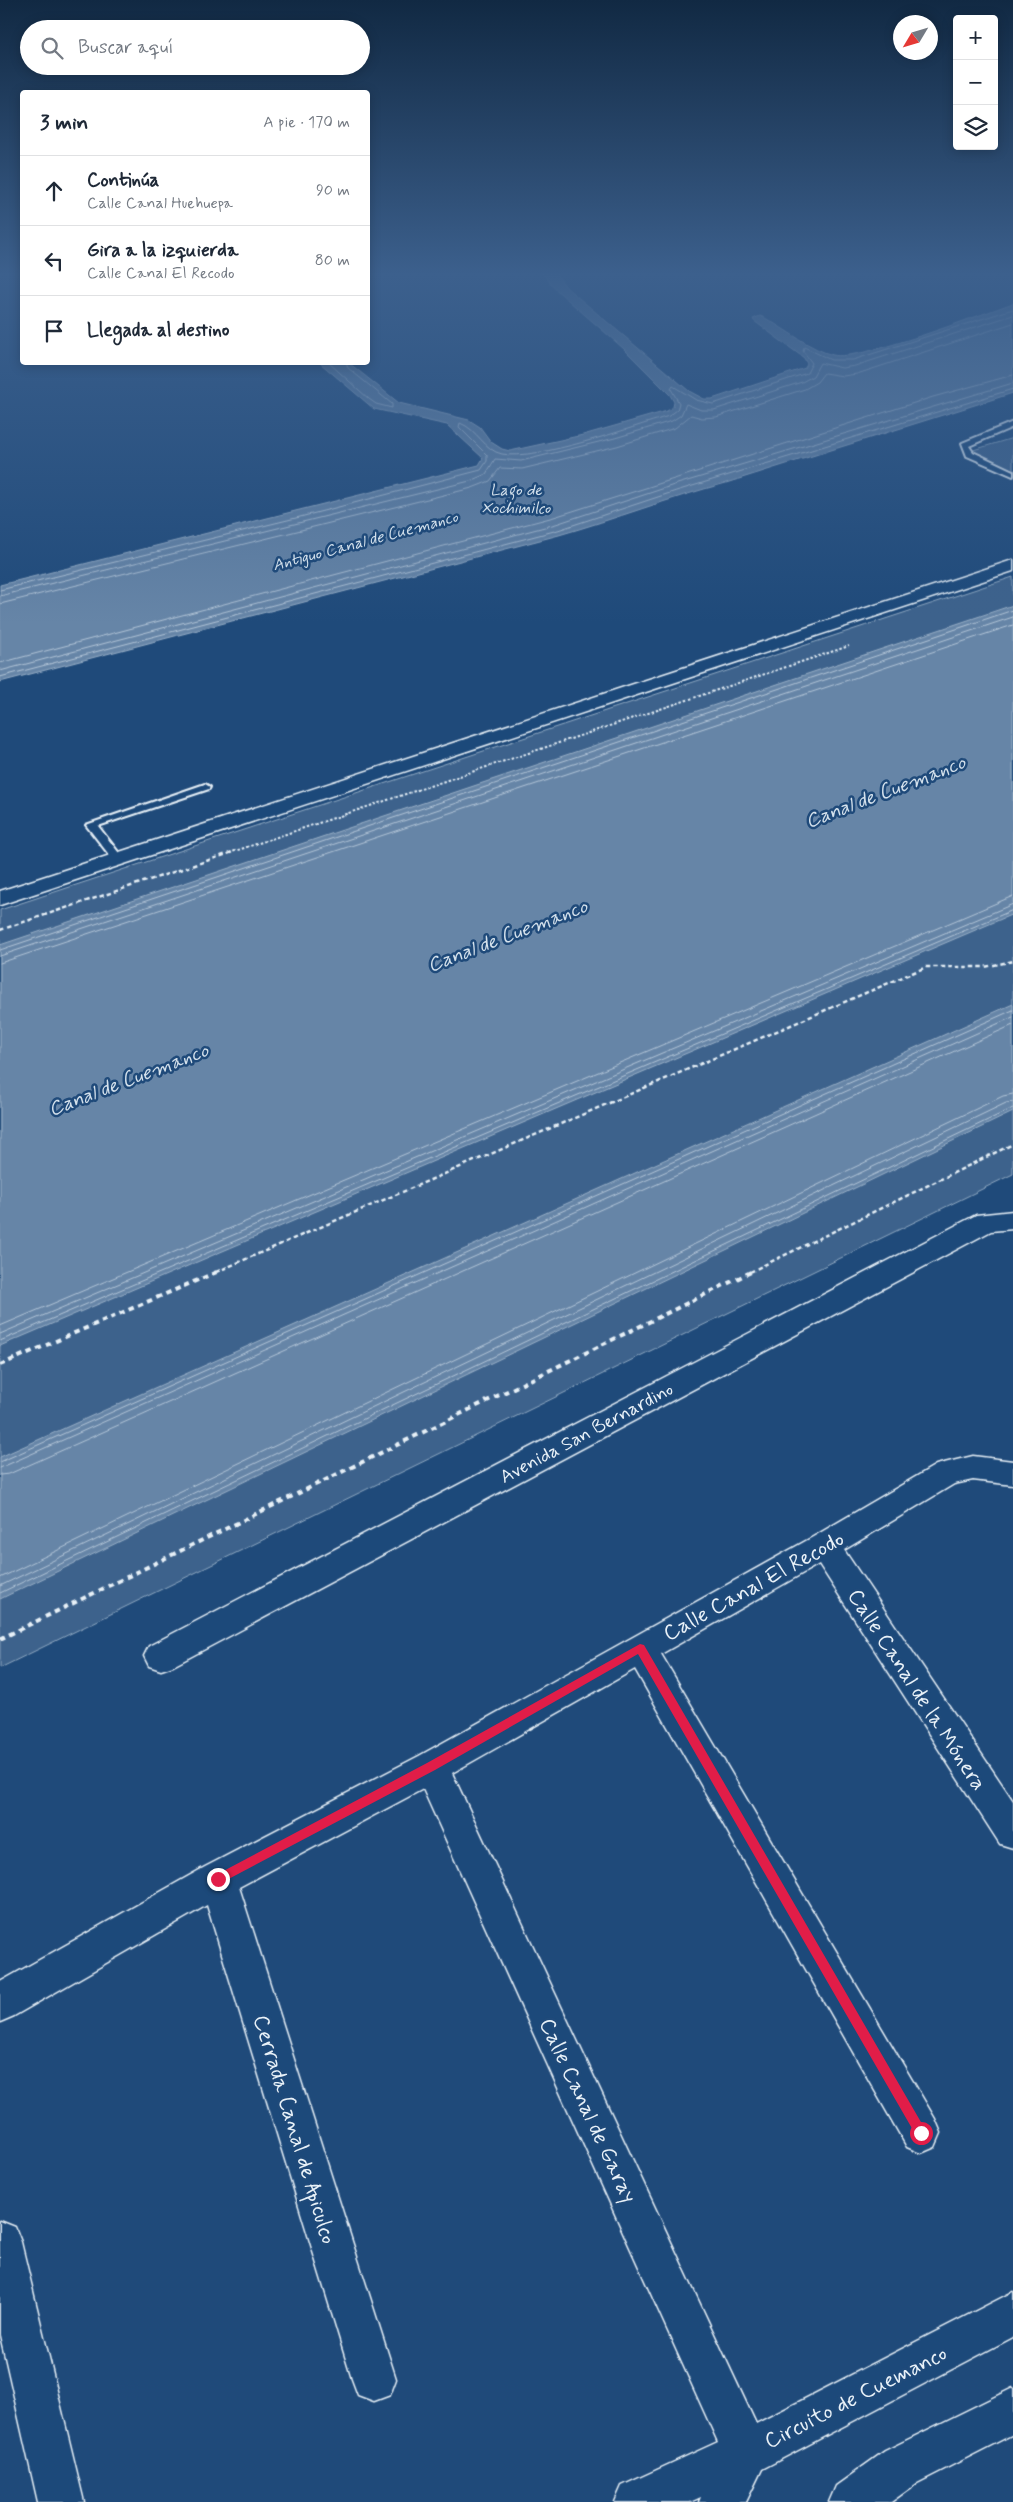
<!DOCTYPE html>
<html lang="es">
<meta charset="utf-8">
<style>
:root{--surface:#fff;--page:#f6f6f7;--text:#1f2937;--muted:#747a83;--line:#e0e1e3}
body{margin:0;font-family:Mynerve,sans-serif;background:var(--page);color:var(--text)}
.controls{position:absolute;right:15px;top:15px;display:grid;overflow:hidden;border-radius:5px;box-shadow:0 2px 12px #0003}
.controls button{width:45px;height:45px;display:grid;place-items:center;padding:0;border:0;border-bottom:1px solid var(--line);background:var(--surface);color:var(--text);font:25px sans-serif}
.compass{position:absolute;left:893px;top:15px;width:45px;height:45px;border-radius:50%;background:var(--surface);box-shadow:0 2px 12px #0003;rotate:232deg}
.stop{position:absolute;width:15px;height:15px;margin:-11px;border:4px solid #e11d48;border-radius:50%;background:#fff}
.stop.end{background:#e11d48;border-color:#fff;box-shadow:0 1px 5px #0008}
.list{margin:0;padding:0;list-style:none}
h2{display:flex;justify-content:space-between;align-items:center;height:65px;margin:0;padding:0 20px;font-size:21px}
h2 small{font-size:16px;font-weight:400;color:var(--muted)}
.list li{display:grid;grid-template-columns:32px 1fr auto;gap:15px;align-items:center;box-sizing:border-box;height:70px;padding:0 20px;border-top:1px solid var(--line)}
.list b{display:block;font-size:19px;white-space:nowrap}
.list p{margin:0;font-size:16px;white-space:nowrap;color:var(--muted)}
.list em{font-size:16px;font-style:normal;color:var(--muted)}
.icon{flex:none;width:28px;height:28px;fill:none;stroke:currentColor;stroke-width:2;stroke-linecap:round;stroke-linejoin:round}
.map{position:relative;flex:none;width:1013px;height:2502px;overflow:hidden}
.search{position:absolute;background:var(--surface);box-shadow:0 2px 12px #0003;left:20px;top:20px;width:350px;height:55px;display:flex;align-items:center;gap:12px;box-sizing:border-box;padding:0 18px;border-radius:28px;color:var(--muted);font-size:19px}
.panel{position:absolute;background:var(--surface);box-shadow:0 2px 12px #0003;left:20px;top:90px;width:350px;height:275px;border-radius:5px}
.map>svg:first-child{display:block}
.green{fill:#3c628c;stroke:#92aac2}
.water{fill:#6685a7;stroke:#9ab0c7}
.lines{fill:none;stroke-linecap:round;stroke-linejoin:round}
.shore{stroke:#b4c6d8;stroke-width:1}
.lane-casing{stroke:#e8f1f8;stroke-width:4}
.street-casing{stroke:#e8f1f8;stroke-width:3}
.path-far2{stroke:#e8f1f8;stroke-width:2;stroke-dasharray:2.5 2;stroke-linecap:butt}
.path-far1{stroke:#e8f1f8;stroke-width:2.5;stroke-dasharray:4.5 3;stroke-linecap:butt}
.path{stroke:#e8f1f8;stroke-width:4;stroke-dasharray:5.5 4.5;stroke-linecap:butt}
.lane{fill:#1f4a7a;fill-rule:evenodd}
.street{fill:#1f4a7a;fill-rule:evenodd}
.route{fill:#e11d48}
.labels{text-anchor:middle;stroke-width:5;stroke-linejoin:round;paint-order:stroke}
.far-water-label{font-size:16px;font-style:italic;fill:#d4e1ec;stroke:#1f4a7a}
.street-label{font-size:19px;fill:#e8f1f8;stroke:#1f4a7a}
.water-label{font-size:20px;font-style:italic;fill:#d4e1ec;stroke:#1f4a7a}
.near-street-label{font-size:22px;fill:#e8f1f8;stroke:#1f4a7a}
</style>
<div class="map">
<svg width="1013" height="2502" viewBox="0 0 1013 2502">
<rect width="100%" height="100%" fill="#1f4a7a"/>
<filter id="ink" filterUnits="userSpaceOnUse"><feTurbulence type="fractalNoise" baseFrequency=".02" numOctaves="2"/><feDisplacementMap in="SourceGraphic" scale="10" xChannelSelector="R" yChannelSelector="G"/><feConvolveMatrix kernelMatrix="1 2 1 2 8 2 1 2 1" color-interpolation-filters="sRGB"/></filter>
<g filter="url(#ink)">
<path class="green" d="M 1013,438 L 1013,471 L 970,451 Z
M 1013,577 L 1013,1174 L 0,1668 L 0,910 Z"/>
<path class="water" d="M 542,273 L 555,273 L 567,288 L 689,391 L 704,399 L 712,399 L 805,368 L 807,364 L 804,358 L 754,321 L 753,319 L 760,316 L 765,318 C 785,329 812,350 833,355 C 858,362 982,314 1013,303 L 1013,393 L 726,483 C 669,498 615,519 559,535 L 0,682 L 0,585 L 479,465 L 483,458 L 447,425 L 374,409 L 320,363 L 349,363 L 399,403 L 469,420 L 480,427 L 491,442 L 502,449 L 510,451 L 583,435 L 667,411 L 673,407 L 674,402 L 670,395 L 624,349 L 553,287 Z
M 1013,605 L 1013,914 L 0,1346 L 0,945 Z
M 1013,1004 L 1013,1112 L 0,1599 L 0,1457 Z"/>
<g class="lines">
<path class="shore" d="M 328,362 L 369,399 L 376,404 L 392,408 L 392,404 L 348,368 L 346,362
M 0,590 L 300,517 L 481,470 L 487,461 L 487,455 L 459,427 L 460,423 C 477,429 485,451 502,454 C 537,461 632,427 669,416 L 677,410 L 679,403 L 671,389 L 673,386 L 696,400 L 713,404 L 807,373 L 812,363 L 803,351 L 804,347 L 831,360 L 853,360 L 1013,309
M 0,596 L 470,481 L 486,474 L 495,459 L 521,461 L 615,438 L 672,421 L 681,415 L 686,404 L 701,410 L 714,410 L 802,382 L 813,376 L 820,363 L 842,368 L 855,366 L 1013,315
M 0,604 L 472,488 L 490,481 L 500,468 L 522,469 L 617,446 L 675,428 L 691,415 L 702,418 L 716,417 L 805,389 L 817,382 L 824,373 L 843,376 L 857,374 L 1013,323
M 0,663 L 554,517 L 933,397 L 1013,375
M 0,671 L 556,524 L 674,485 L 1013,383
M 0,677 L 558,530 L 676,491 L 1013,389
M 0,950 L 1013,610
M 0,956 L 1013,617
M 0,963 L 1013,625
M 0,1326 L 1013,896
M 0,1334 L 1013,904
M 0,1341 L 1013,910
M 0,1462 L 1013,1010
M 0,1468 L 1013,1017
M 0,1475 L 9,1474 L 1013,1025
M 0,1578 L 1003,1096 L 1013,1094
M 0,1586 L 1006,1103 L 1013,1102
M 0,1593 L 1013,1108"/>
<g class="lane-casing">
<path id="lane" d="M 1013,422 L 1013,427 L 969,446 L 973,452 L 1013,471 L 1013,476 L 967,456 L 962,443 Z
M 205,784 L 210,787 L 209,789 L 98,826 L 122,857 L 122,861 L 114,861 L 86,825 Z"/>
</g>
<g class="street-casing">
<path id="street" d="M 1013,560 L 1013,571 L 0,905 L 0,891 Z
M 1013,1211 L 1013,1229 L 991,1231 L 173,1666 L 161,1670 L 149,1666 L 144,1656 L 149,1646 L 976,1215 Z
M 973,1456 L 1013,1461 L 1013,1485 L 973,1480 L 954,1484 L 844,1550 L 1013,1801 L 1013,1848 L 1000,1844 L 819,1564 L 661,1654 L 935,2119 L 941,2133 L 935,2147 L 921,2153 L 907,2147 L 635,1669 L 452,1773 L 756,2424 L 1013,2292 L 1013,2337 L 762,2469 L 746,2502 L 699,2502 L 701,2497 L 690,2502 L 615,2502 L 622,2486 L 718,2442 L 423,1789 L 239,1887 L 396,2379 L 390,2395 L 374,2401 L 358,2395 L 352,2379 L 207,1905 L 14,2016 L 0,2022 L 0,1982 L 205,1867 L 419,1756 L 813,1537 L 936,1465 Z
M 0,2221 L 15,2227 L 21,2242 L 84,2502 L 38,2502 L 0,2335 Z
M 1013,2388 L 1013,2434 L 917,2483 L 891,2502 L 829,2502 L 836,2486 L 885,2451 Z"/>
</g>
<path class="path-far2" d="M 229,853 L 849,646"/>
<path class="path-far1" d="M 0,930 L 233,852
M 216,1272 L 926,967 L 985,967 L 1013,961
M 750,1272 L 1013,1144"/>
<path class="path" d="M 0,1365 L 219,1271
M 0,1639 L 753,1271"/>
<use href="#lane" class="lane"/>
<use href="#street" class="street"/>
</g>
</g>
<linearGradient id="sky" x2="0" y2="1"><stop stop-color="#112943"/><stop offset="0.44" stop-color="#3c608d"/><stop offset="1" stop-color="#3c608d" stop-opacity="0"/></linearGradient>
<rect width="1013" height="623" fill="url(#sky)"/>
<path class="route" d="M 640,1644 L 644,1645 L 925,2129 L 927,2133 L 925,2137 L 921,2139 L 917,2137 L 638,1654 L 435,1770 L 221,1883 L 214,1883 L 214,1876 L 427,1763 Z"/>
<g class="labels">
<g class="far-water-label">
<text x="516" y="495">Lago de<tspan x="516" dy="18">Xochimilco</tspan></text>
<text transform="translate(365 540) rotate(-15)" y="6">Antiguo Canal de Cuemanco</text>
</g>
<g class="street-label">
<text transform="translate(586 1432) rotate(-28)" y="7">Avenida San Bernardino</text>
</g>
<g class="water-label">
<text transform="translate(885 791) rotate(-21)" y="7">Canal de Cuemanco</text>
<text transform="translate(507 935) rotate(-21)" y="7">Canal de Cuemanco</text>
<text transform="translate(128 1079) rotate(-21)" y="7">Canal de Cuemanco</text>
</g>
<g class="near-street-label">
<text transform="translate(753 1585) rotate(-29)" y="8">Calle Canal El Recodo</text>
<text transform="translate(918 1689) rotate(57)" y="8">Calle Canal de la Mónera</text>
<text transform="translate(589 2110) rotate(65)" y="8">Calle Canal de Garay</text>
<text transform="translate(296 2129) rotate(73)" y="8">Cerrada Canal de Apiculco</text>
<text transform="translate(855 2396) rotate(-27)" y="8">Circuito de Cuemanco</text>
</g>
</g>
</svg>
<div class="controls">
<button>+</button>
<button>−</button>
<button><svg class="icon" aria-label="layers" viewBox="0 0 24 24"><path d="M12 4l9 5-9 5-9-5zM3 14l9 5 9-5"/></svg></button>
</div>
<svg class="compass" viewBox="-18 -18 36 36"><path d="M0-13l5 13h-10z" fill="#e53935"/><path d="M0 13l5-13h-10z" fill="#747a83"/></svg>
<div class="stop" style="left:921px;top:2133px"></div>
<div class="stop end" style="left:218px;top:1879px"></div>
<div class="search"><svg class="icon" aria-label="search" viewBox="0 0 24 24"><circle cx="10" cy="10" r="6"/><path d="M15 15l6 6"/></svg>Buscar aquí</div>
<section class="panel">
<h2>3 min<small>A pie · 170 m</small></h2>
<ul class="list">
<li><svg class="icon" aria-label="ahead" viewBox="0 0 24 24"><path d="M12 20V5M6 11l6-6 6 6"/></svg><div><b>Continúa</b><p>Calle Canal Huehuepa</p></div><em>90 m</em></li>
<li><svg class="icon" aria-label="left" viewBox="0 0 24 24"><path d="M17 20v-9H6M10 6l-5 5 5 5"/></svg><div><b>Gira a la izquierda</b><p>Calle Canal El Recodo</p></div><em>80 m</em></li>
<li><svg class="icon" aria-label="arrive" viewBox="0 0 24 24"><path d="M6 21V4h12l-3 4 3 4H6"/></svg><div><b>Llegada al destino</b></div></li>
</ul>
</section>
</div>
